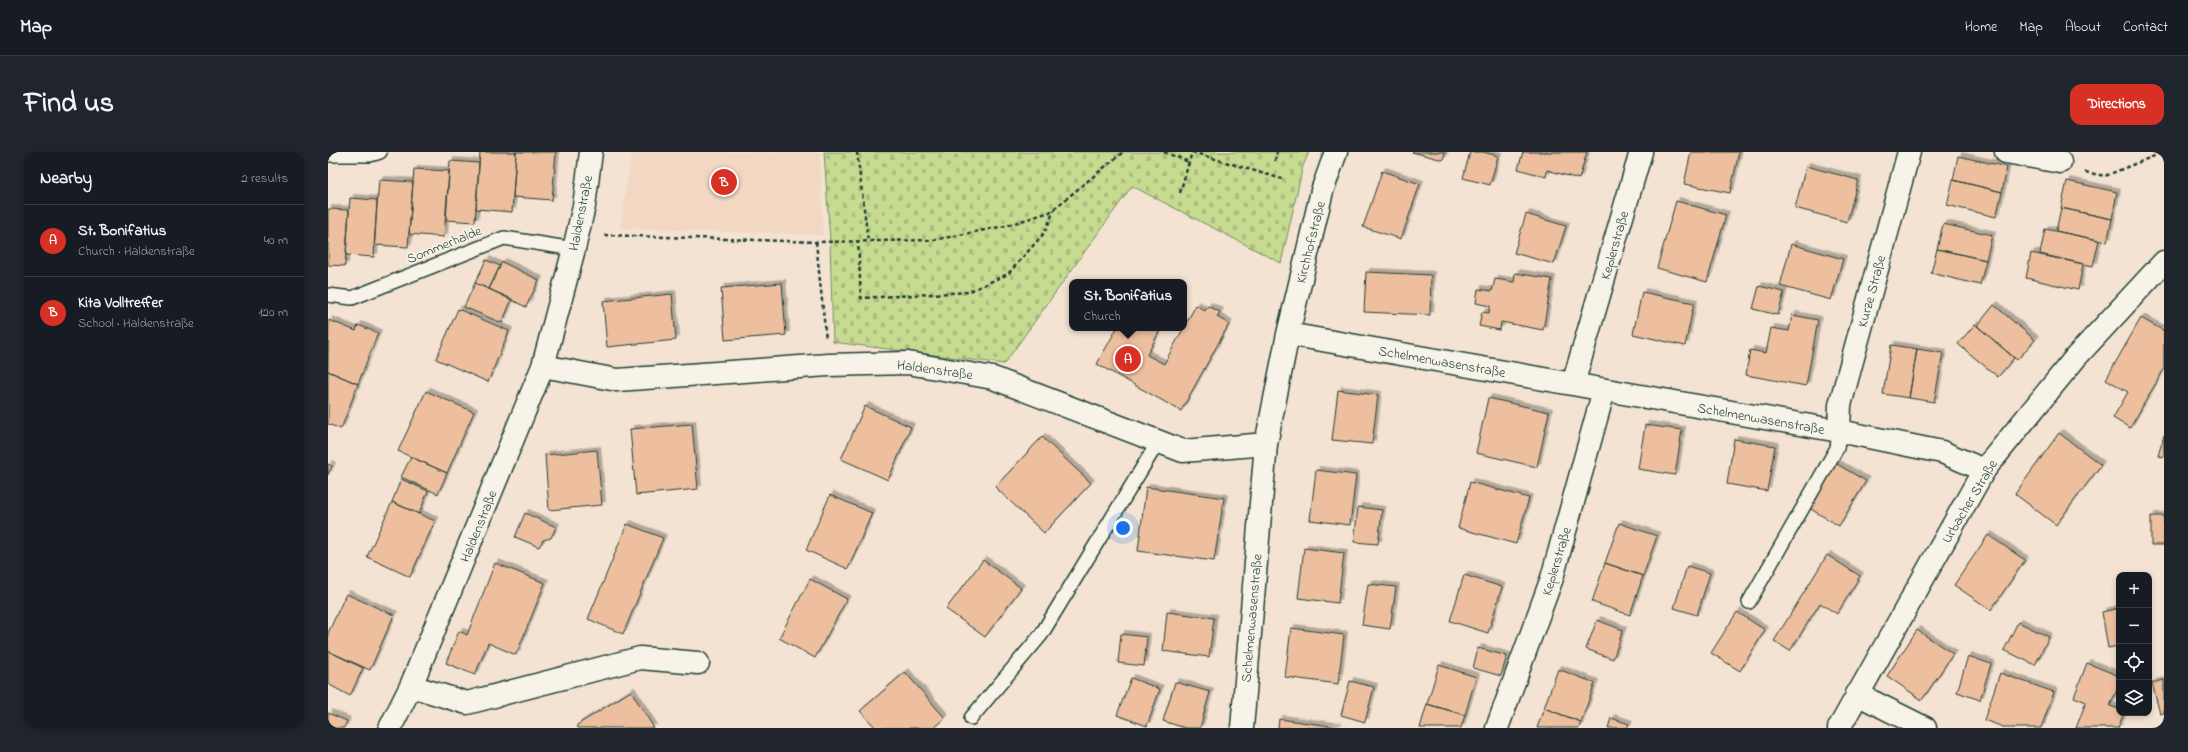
<!DOCTYPE html>
<meta charset="utf-8">
<style>
:root{--surface:#171b24;--page:#20242c;--text:#f1f3f6;--muted:#9ea1a6;--line:#363941;--accent:#d93025}
body{margin:0;font-family:"Indie Flower",sans-serif;background:var(--page);color:var(--text)}
.controls{position:absolute;right:12px;bottom:12px;display:grid;overflow:hidden;border-radius:8px;box-shadow:0 2px 6px #0003}
.controls button{width:36px;height:36px;display:grid;place-items:center;padding:0;border:0;border-bottom:1px solid var(--line);background:var(--surface);color:var(--text);font:20px sans-serif}
.you{position:absolute;left:795px;top:376px;width:14px;height:14px;margin:-10px;border:3px solid #fff;border-radius:50%;background:#1a73e8;box-shadow:0 0 0 6px #1a73e833}
.badge{display:grid;place-items:center;width:26px;height:26px;border-radius:50%;background:var(--accent);color:#fff;font-size:13px;font-weight:700}
.pin{position:absolute;translate:-50% -50%;border:2px solid #fff;box-shadow:0 1px 4px #0006}
.popup{position:absolute;left:741px;top:127px;width:118px;height:52px;box-sizing:border-box;display:grid;place-content:center;border-radius:8px;background:var(--surface);filter:drop-shadow(0 1px 3px #0005);font-size:13px;white-space:nowrap;color:var(--muted)}
.popup b{font-size:15px;color:var(--text)}
.popup::after{content:'';position:absolute;left:50%;top:100%;margin-left:-8px;border:8px solid transparent;border-top-color:var(--surface)}
.list{margin:0;padding:0;list-style:none}
h2{display:flex;justify-content:space-between;align-items:center;height:52px;margin:0;padding:0 16px;font-size:17px}
h2 small{font-size:13px;font-weight:400;color:var(--muted)}
.list li{display:grid;grid-template-columns:26px 1fr auto;gap:12px;align-items:center;box-sizing:border-box;height:72px;padding:0 16px;border-top:1px solid var(--line)}
.list b{display:block;font-size:15px;white-space:nowrap}
.list p{margin:0;font-size:13px;white-space:nowrap;color:var(--muted)}
.list em{font-size:13px;font-style:normal;color:var(--muted)}
.icon{flex:none;width:22px;height:22px;fill:none;stroke:currentColor;stroke-width:2;stroke-linecap:round;stroke-linejoin:round}
.map{position:relative;flex:none;width:1836px;height:576px;overflow:hidden;border-radius:12px}
header{display:flex;align-items:center;gap:24px;box-sizing:border-box;height:56px;padding:0 20px;background:var(--surface);border-bottom:1px solid var(--line)}
header strong{font-size:19px}
nav{display:flex;gap:22px;margin-inline-start:auto;font-size:14px}
.intro{display:flex;align-items:center;justify-content:space-between;box-sizing:border-box;height:96px;padding:0 24px}
h1{margin:0;font-size:28px}
.button{padding:10px 18px;border-radius:12px;background:var(--accent);color:#fff;font-size:14px;font-weight:700}
main{display:flex;gap:24px;padding:0 24px}
aside{flex:1;background:var(--surface);border-radius:12px;box-shadow:0 2px 6px #0003}
.map>svg:first-child{display:block}
.built{fill:#f2d8c2}
.cemetery{fill:url(#cemetery-stones);stroke:#728c62}
.building{fill:#eebf9e;stroke:#1f3d34;filter:url(#shadow)}
.lines{fill:none;stroke-linecap:round;stroke-linejoin:round}
.lane-casing{stroke:#1f3d34;stroke-width:16}
.street-casing{stroke:#1f3d34;stroke-width:25}
.secondary-casing{stroke:#1f3d34;stroke-width:25}
.path{stroke:#1f3d34;stroke-width:2.5;stroke-dasharray:4 3;stroke-linecap:butt}
.lane{stroke:#f7f3e8;stroke-width:13}
.street{stroke:#f7f3e8;stroke-width:22}
.secondary{stroke:#f7f3e8;stroke-width:22}
.labels{text-anchor:middle;stroke-width:3.5;stroke-linejoin:round;paint-order:stroke}
.street-label{font-size:14px;fill:#1f3d34;stroke:#f7f3e8}
</style>
<header>
<strong>Map</strong>
<nav><a>Home</a><a>Map</a><a>About</a><a>Contact</a></nav>
</header>
<div class="intro"><h1>Find us</h1><a class="button">Directions</a></div>
<main>
<aside>
<h2>Nearby<small>2 results</small></h2>
<ul class="list">
<li><span class="badge">A</span><div><b>St. Bonifatius</b><p>Church · Haldenstraße</p></div><em>40 m</em></li>
<li><span class="badge">B</span><div><b>Kita Volltreffer</b><p>School · Haldenstraße</p></div><em>120 m</em></li>
</ul>
</aside>
<div class="map">
<svg width="1836" height="576" viewBox="0 0 1836 576">
<defs>
<pattern id="cemetery-stones" width="16" height="16" patternUnits="userSpaceOnUse"><rect width="16" height="16" fill="#c6db90"/><path d="M2 7V4a2 2 0 0 1 4 0v3zM10 15v-3a2 2 0 0 1 4 0v3z" fill="#aabd7d"/></pattern>
<filter id="shadow"><feDropShadow dx="3.5" dy="-3.5" stdDeviation="0" flood-color="#0004"/></filter>
</defs>
<rect width="100%" height="100%" fill="#f4e3d2"/>
<filter id="ink" filterUnits="userSpaceOnUse"><feTurbulence type="fractalNoise" baseFrequency=".025" numOctaves="2"/><feDisplacementMap in="SourceGraphic" scale="8" xChannelSelector="R" yChannelSelector="G"/><feConvolveMatrix kernelMatrix="1 2 1 2 8 2 1 2 1" color-interpolation-filters="sRGB"/></filter>
<g filter="url(#ink)">
<path class="built" d="M 304,0 L 492,0 L 495,83 L 292,76 Z"/>
<path class="cemetery" d="M 496,0 L 981,0 L 975,14 L 953,111 L 804,34 L 676,212 L 505,190 L 502,89 Z"/>
<path class="building" d="M 152,0 L 188,0 L 184,60 L 148,57 Z
M 188,0 L 228,0 L 224,48 L 185,45 Z
M 1084,0 L 1117,0 L 1115,8 Z
M 1142,0 L 1155,0 L 1170,4 L 1162,33 L 1135,26 Z
M 1195,0 L 1259,0 L 1251,27 L 1219,18 L 1218,25 L 1190,17 Z
M 1363,0 L 1411,0 L 1402,41 L 1356,32 Z
M 1630,4 L 1679,15 L 1674,40 L 1625,28 Z
M 122,9 L 151,11 L 147,70 L 118,68 Z
M 1478,14 L 1530,28 L 1519,70 L 1467,56 Z
M 86,17 L 121,19 L 116,85 L 81,82 Z
M 1054,19 L 1092,32 L 1073,87 L 1035,75 Z
M 51,28 L 85,30 L 80,95 L 46,93 Z
M 1625,28 L 1674,40 L 1668,65 L 1619,53 Z
M 1739,29 L 1789,40 L 1784,67 L 1733,56 Z
M 22,46 L 49,48 L 46,105 L 18,103 Z
M 1348,49 L 1398,63 L 1379,130 L 1329,116 Z
M 1733,56 L 1784,67 L 1779,90 L 1728,79 Z
M 0,57 L 21,58 L 17,114 L 0,113 Z
M 1198,62 L 1238,74 L 1226,112 L 1186,101 Z
M 1615,72 L 1664,83 L 1658,108 L 1609,97 Z
M 1717,77 L 1771,88 L 1765,114 L 1712,102 Z
M 1463,92 L 1515,107 L 1503,148 L 1452,134 Z
M 1609,97 L 1658,108 L 1652,133 L 1603,121 Z
M 1703,101 L 1755,112 L 1750,138 L 1698,126 Z
M 158,108 L 172,114 L 161,137 L 147,131 Z
M 174,110 L 211,128 L 198,155 L 161,137 Z
M 1038,120 L 1103,123 L 1102,163 L 1036,160 Z
M 1187,121 L 1224,127 L 1215,178 L 1173,170 L 1172,178 L 1151,174 L 1154,160 L 1161,161 L 1162,154 L 1148,151 L 1150,137 L 1164,139 L 1167,127 L 1186,130 Z
M 147,131 L 184,147 L 174,171 L 136,155 Z
M 454,131 L 458,183 L 397,188 L 393,136 Z
M 1431,134 L 1456,140 L 1450,163 L 1425,157 Z
M 1314,140 L 1366,151 L 1357,194 L 1305,182 Z
M 344,142 L 348,188 L 279,195 L 275,149 Z
M 868,153 L 877,159 L 880,154 L 892,160 L 889,165 L 901,172 L 853,259 L 769,212 L 789,176 L 833,176 L 819,203 L 836,212 Z
M 1666,153 L 1707,188 L 1689,208 L 1649,174 Z
M 130,157 L 181,179 L 160,230 L 108,207 Z
M 1464,163 L 1490,168 L 1478,234 L 1418,223 L 1422,198 L 1438,201 L 1443,176 L 1461,179 Z
M 1813,166 L 1836,179 L 1836,217 L 1802,276 L 1785,266 L 1800,240 L 1778,227 Z
M 1,168 L 28,179 L 30,173 L 50,181 L 30,232 L 0,219 Z
M 1647,172 L 1686,206 L 1670,225 L 1630,192 Z
M 1563,193 L 1589,197 L 1581,246 L 1555,242 Z
M 1589,197 L 1615,201 L 1606,250 L 1581,246 Z
M 0,219 L 30,232 L 13,277 L 0,272 Z
M 1010,238 L 1050,243 L 1044,292 L 1004,288 Z
M 98,239 L 146,260 L 119,321 L 70,299 Z
M 1160,246 L 1221,260 L 1209,315 L 1148,301 Z
M 537,254 L 583,275 L 560,328 L 513,307 Z
M 364,272 L 370,337 L 308,343 L 302,277 Z
M 1317,273 L 1354,278 L 1347,323 L 1310,317 Z
M 1731,281 L 1773,313 L 1728,373 L 1687,342 Z
M 1836,283 L 1836,305 L 1830,304 Z
M 714,285 L 763,331 L 716,381 L 667,335 Z
M 1406,287 L 1447,294 L 1439,339 L 1399,332 Z
M 269,298 L 274,353 L 221,358 L 217,303 Z
M 83,305 L 119,321 L 110,342 L 73,325 Z
M 1507,311 L 1538,329 L 1511,374 L 1481,356 Z
M 0,312 L 4,314 L 0,323 Z
M 988,318 L 1028,323 L 1022,373 L 982,368 Z
M 73,327 L 100,339 L 91,362 L 64,350 Z
M 1142,330 L 1201,346 L 1188,392 L 1130,376 Z
M 818,335 L 896,346 L 886,409 L 810,399 Z
M 502,343 L 544,361 L 520,417 L 478,398 Z
M 64,350 L 107,369 L 82,425 L 39,405 Z
M 1030,355 L 1054,358 L 1050,392 L 1026,390 Z
M 197,361 L 228,375 L 223,386 L 215,388 L 211,395 L 187,385 Z
M 1823,364 L 1836,364 L 1836,393 L 1823,393 Z
M 1291,371 L 1329,384 L 1315,424 L 1277,411 Z
M 299,372 L 335,386 L 295,482 L 260,467 Z
M 1660,383 L 1697,408 L 1663,458 L 1626,433 Z
M 976,396 L 1016,401 L 1010,451 L 970,446 Z
M 1499,403 L 1532,424 L 1509,462 L 1492,451 L 1462,499 L 1446,489 Z
M 655,408 L 693,436 L 657,485 L 618,457 Z
M 167,411 L 217,431 L 188,503 L 160,491 L 147,523 L 118,511 L 131,479 L 139,483 Z
M 1277,411 L 1315,424 L 1302,463 L 1264,450 Z
M 1359,414 L 1382,421 L 1369,463 L 1346,456 Z
M 1136,423 L 1174,435 L 1160,481 L 1122,469 Z
M 482,427 L 519,447 L 487,506 L 451,486 Z
M 1040,432 L 1068,435 L 1062,477 L 1034,473 Z
M 18,442 L 66,463 L 42,518 L 0,499 L 0,481 Z
M 1791,456 L 1791,494 L 1780,496 L 1774,460 Z
M 839,460 L 886,466 L 881,505 L 835,499 Z
M 1409,460 L 1437,478 L 1412,519 L 1383,501 Z
M 1269,468 L 1295,478 L 1285,507 L 1258,497 Z
M 1690,470 L 1721,485 L 1707,513 L 1676,498 Z
M 963,476 L 1016,483 L 1010,532 L 957,525 Z
M 1589,478 L 1625,502 L 1594,548 L 1559,524 Z
M 793,482 L 819,485 L 816,514 L 790,511 Z
M 1150,496 L 1179,504 L 1173,524 L 1145,516 Z
M 0,499 L 35,516 L 22,544 L 0,532 Z
M 1640,504 L 1663,512 L 1652,548 L 1629,540 Z
M 1759,511 L 1791,524 L 1791,533 L 1782,554 L 1791,557 L 1791,561 L 1796,561 L 1790,576 L 1748,576 L 1758,550 L 1746,545 Z
M 1111,513 L 1148,525 L 1137,563 L 1099,552 Z
M 1230,517 L 1267,531 L 1253,570 L 1216,556 Z
M 577,520 L 617,566 L 605,576 L 548,576 L 532,559 Z
M 1672,521 L 1726,540 L 1713,576 L 1678,576 L 1656,568 Z
M 803,526 L 832,537 L 819,574 L 789,563 Z
M 1836,528 L 1836,561 L 1832,562 L 1824,531 Z
M 1022,529 L 1046,535 L 1037,570 L 1013,563 Z
M 847,530 L 882,540 L 872,576 L 857,576 L 835,569 Z
M 303,539 L 326,576 L 250,576 L 249,573 Z
M 1099,552 L 1137,563 L 1133,576 L 1092,576 Z
M 1216,556 L 1253,570 L 1251,576 L 1209,576 Z
M 0,561 L 19,569 L 16,576 L 0,576 Z
M 1283,566 L 1301,572 L 1299,576 L 1280,576 Z
M 951,567 L 1010,575 L 1010,576 L 950,576 Z"/>
<g class="lines">
<g class="lane-casing">
<path id="lane" d="M 0,3 L 42,3 L 52,0
M 0,143 L 24,146 L 176,86 L 246,97
M 1421,450 L 1509,296 L 1511,279
M 643,566 L 713,483 L 830,290"/>
</g>
<g class="street-casing">
<path id="street" d="M 1678,0 L 1732,10
M 960,182 L 1511,279 L 1614,300 L 1656,318
M 215,214 L 289,228 L 500,213 L 580,211 L 665,226 L 855,299 L 938,292
M 1245,232 L 1313,0
M 1511,279 L 1512,253 L 1581,0
M 83,534 L 139,551 L 312,506 L 370,511
M 1529,542 L 1597,576
M 62,576 L 83,534 L 215,214 L 246,97 L 256,54 L 263,0
M 914,576 L 938,292 L 960,182 L 994,39 L 1008,0
M 1169,576 L 1224,426 L 1276,238"/>
</g>
<g class="secondary-casing">
<path id="secondary" d="M 1511,576 L 1656,318 L 1748,205 L 1836,110"/>
</g>
<path class="path" d="M 529,0 L 540,89
M 836,0 L 861,10
M 864,0 L 954,27
M 947,9 L 949,0
M 1757,20 L 1777,24 L 1836,0
M 852,41 L 864,0
M 276,83 L 488,90 L 606,88 L 677,74 L 722,60 L 795,0
M 530,88 L 533,146 L 640,140 L 680,122 L 717,80 L 726,58
M 488,90 L 498,187"/>
<use href="#lane" class="lane"/>
<use href="#street" class="street"/>
<use href="#secondary" class="secondary"/>
</g>
</g>
<g class="labels">
<g class="street-label">
<text transform="translate(252 61) rotate(-79)" y="5">Haldenstraße</text>
<text transform="translate(982 90) rotate(-76)" y="5">Kirchhofstraße</text>
<text transform="translate(116 92) rotate(-22)" y="5">Sommerhalde</text>
<text transform="translate(1286 93) rotate(-74)" y="5">Keplerstraße</text>
<text transform="translate(1543 139) rotate(-75)" y="5">Kurze Straße</text>
<text transform="translate(1114 209) rotate(10)" y="5">Schelmenwasenstraße</text>
<text transform="translate(607 217) rotate(8)" y="5">Haldenstraße</text>
<text transform="translate(1433 266) rotate(10)" y="5">Schelmenwasenstraße</text>
<text transform="translate(1641 349) rotate(-59)" y="5">Urbacher Straße</text>
<text transform="translate(150 374) rotate(-68)" y="5">Haldenstraße</text>
<text transform="translate(1228 409) rotate(-73)" y="5">Keplerstraße</text>
<text transform="translate(923 466) rotate(-85)" y="5">Schelmenwasenstraße</text>
</g>
</g>
</svg>
<div class="controls">
<button>+</button>
<button>−</button>
<button><svg class="icon" aria-label="locate" viewBox="0 0 24 24"><circle cx="12" cy="12" r="6"/><path d="M12 2v4M12 18v4M2 12h4M18 12h4"/></svg></button>
<button><svg class="icon" aria-label="layers" viewBox="0 0 24 24"><path d="M12 4l9 5-9 5-9-5zM3 14l9 5 9-5"/></svg></button>
</div>
<div class="you"></div>
<div class="pin badge" style="left:800px;top:207px">A</div>
<div class="popup"><b>St. Bonifatius</b>Church</div>
<div class="pin badge" style="left:396px;top:30px">B</div>
</div>
</main>
